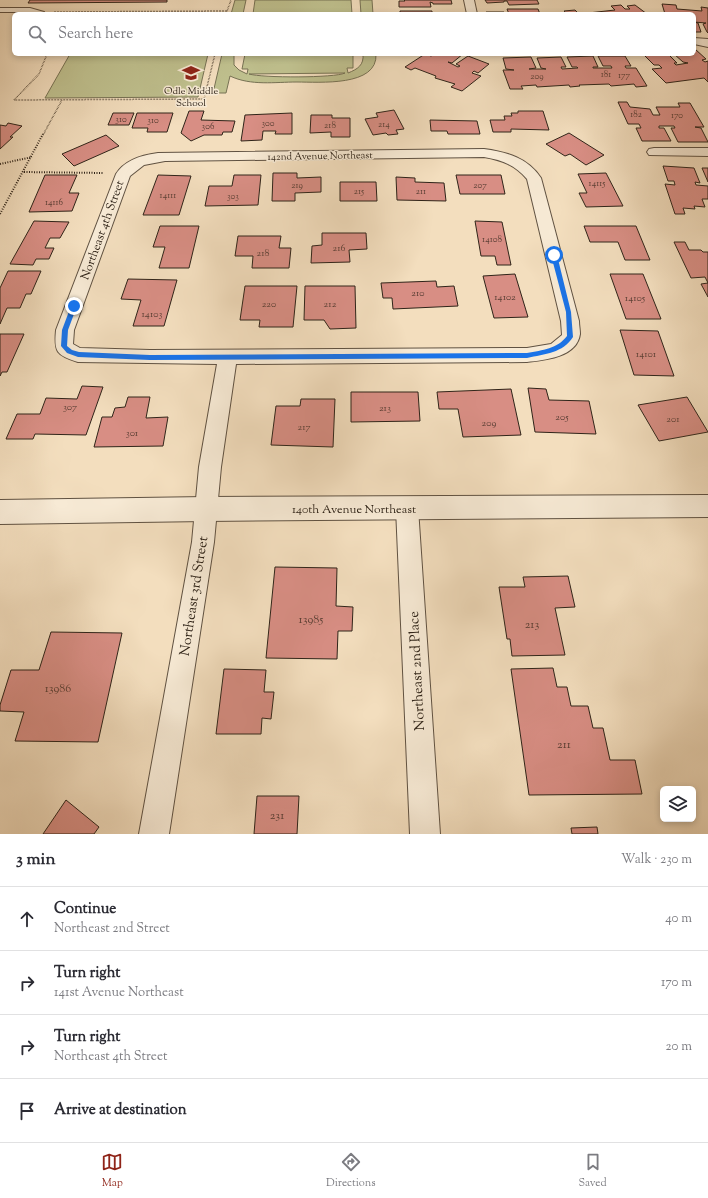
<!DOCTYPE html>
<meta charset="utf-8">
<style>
:root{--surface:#fff;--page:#f7f7f7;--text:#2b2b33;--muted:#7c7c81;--line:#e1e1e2;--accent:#8f2418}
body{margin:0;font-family:"Sorts Mill Goudy",serif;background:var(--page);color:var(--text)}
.controls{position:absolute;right:12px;bottom:12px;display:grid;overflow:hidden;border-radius:6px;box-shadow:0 2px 6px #0003}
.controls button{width:36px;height:36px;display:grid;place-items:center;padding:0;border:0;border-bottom:1px solid var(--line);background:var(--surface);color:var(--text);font:20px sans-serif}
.stop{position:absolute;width:12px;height:12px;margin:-9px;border:3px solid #1a73e8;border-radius:50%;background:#fff}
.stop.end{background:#1a73e8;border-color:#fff;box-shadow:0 1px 4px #0008}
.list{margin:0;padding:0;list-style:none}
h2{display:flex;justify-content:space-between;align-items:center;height:52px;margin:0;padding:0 16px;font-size:17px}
h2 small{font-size:13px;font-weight:400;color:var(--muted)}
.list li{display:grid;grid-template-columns:26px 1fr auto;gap:12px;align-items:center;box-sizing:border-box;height:64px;padding:0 16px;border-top:1px solid var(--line)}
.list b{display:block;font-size:15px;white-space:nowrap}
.list p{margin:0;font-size:13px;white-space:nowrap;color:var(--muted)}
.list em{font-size:13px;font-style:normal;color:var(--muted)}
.icon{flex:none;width:22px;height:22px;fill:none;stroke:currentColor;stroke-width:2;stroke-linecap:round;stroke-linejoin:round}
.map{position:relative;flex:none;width:708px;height:834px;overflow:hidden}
.search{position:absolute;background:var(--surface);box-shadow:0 2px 6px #0003;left:12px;right:12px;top:12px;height:44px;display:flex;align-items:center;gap:10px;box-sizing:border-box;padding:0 14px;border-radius:6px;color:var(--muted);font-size:15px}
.sheet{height:308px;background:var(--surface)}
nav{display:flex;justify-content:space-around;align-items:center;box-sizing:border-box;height:56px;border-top:1px solid var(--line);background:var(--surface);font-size:11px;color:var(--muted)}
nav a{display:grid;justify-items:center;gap:2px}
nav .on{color:var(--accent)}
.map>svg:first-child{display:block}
.green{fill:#bfc08e;stroke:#777254;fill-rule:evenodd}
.building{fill:#d88e84;stroke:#2f2419}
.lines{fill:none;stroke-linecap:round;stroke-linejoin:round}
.service-casing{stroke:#605242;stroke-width:2}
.minor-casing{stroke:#605242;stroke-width:2}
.tertiary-casing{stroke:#605242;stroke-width:2}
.path-far1{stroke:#2f2419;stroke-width:1.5;stroke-dasharray:0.5 1;stroke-linecap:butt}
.path{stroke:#2f2419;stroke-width:2;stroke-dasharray:1 1.5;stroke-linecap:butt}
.service{fill:#f7ead5;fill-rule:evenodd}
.minor{fill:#f7ead5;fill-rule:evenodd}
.tertiary{fill:#f7ead5;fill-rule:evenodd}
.route{fill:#1a73e8}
.labels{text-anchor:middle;stroke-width:3;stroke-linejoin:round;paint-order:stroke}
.far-number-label{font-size:9px;fill:#593e34}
.far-poi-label{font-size:10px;fill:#2f2419;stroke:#f7ead5}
.far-street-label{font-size:10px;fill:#2f2419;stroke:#f7ead5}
.number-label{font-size:10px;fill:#593e34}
.street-label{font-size:12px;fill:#2f2419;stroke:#f7ead5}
.near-number-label{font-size:12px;fill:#593e34}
.near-street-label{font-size:14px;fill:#2f2419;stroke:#f7ead5}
</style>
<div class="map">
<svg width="708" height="834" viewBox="0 0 708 834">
<rect width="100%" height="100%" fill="#f3debe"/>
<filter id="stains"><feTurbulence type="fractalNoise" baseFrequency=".005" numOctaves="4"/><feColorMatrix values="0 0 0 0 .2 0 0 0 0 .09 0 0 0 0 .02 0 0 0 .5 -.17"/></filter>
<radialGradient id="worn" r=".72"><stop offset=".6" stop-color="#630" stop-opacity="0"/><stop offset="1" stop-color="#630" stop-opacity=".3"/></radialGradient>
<path class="green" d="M 235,0 L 246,0 L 243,14 L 231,14 Z
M 255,0 L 351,0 L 352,14 L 253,14 Z
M 360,0 L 372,0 L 373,14 L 361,14 Z
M 70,54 L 208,54 L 198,97 L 45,98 Z
M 222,54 L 234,54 L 234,65 L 239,70 L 247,74 L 248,69 L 242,69 L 245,54 L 353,54 L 353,68 L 347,68 L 348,73 C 358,69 364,65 363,54 L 376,54 C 378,87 319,82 297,82 C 275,82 251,86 230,76 L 226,93 L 213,93 ZM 345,73 C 335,78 262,78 249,74 Z"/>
<path class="building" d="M 30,0 L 167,0 L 167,2 L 28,3 Z
M 404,0 L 451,0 L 452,4 L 433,4 L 433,3 L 430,2 L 431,7 L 399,7 L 399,1 L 405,1 Z
M 485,0 L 537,0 L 539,4 L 509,5 L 507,1 L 504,1 L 504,2 L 487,3 Z
M 662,4 L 676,5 L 677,9 L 702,11 L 701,7 L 708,8 L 708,33 L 707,32 L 703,24 L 706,23 L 694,22 L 698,23 L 701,32 L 694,32 L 694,14 L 665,14 Z
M 621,5 L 625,9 L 630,9 L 627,6 L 635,5 L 647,14 L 567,14 L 564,11 L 575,10 L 579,14 L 615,10 L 611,6 Z
M 507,9 L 538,9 L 540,14 L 486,14 L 486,12 L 504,12 L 505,14 L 509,14 Z
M 400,11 L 432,11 L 432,14 L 400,14 Z
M 695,49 L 706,59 L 702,60 L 705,62 L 708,61 L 708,82 L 704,78 L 666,83 L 652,69 L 662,68 L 659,65 L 654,65 L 644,55 L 668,54 L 677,63 L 674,63 L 676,65 L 688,63 L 683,62 L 674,54 L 694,54 Z
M 425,54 L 431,56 L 433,55 L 430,54 L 463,54 L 452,63 L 448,62 L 458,67 L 460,66 L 456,64 L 468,56 L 489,64 L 478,73 L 474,71 L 472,73 L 481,76 L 462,91 L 451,87 L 455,84 L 435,78 L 436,76 L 415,68 L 411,70 L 405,67 Z
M 593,56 L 598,67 L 593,67 L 593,68 L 612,68 L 611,66 L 603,66 L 598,56 L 625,56 L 631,66 L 625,66 L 626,68 L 636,68 L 647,86 L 636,87 L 634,84 L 611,86 L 609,84 L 579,85 L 580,86 L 570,87 L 569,85 L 537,87 L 536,85 L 521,86 L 523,89 L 510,89 L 503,70 L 514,70 L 506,69 L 503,58 L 531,57 L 536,68 L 529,69 L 546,69 L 541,68 L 537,58 L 561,57 L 566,67 L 561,67 L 562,69 L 578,68 L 577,67 L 572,67 L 567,57 Z
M 618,102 L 627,102 L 630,107 L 650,109 L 653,115 L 660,115 L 656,107 L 680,107 L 678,103 L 690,103 L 704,127 L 695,127 L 701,128 L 708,142 L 678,142 L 671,128 L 675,128 L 674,126 L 659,126 L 659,128 L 664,128 L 671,141 L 642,141 L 636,128 L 641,128 L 639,124 L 628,124 Z
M 394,110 L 404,129 L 396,130 L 398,134 L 388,135 L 386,133 L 373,135 L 365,119 L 378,117 L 376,113 Z
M 189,111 L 204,111 L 201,120 L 235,121 L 232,132 L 223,132 L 222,135 L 204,135 L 191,141 L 181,133 Z
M 518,111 L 543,111 L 549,130 L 511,129 L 511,132 L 493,132 L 490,120 L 505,120 L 504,116 L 512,116 L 511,113 L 518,113 Z
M 113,113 L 134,113 L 129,125 L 108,125 Z
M 137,113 L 173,113 L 167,132 L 147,132 L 148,128 L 132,128 Z
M 292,113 L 292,134 L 275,134 L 276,131 L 263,131 L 262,140 L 241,141 L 245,115 Z
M 311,115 L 332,115 L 332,118 L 350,118 L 350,137 L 331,137 L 331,132 L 310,133 Z
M 430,120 L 477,121 L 480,134 L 448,134 L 447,131 L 431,131 Z
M 8,123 L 22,126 L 10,137 L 13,137 L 0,149 L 0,125 L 6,126 Z
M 569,133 L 604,155 L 586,165 L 570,154 L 565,156 L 546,144 Z
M 106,135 L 119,146 L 74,166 L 62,154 Z
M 663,166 L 694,168 L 700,183 L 695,182 L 696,185 L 708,186 L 708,199 L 702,199 L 705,207 L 694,206 L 695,209 L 683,208 L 685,214 L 675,214 L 665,184 L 675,185 L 674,181 L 668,181 Z
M 702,168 L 708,168 L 708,182 Z
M 273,173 L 297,173 L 297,178 L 321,177 L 321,192 L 295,193 L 295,201 L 272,201 Z
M 606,173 L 623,206 L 586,207 L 579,193 L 587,193 L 578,174 Z
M 45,175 L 77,175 L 69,193 L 79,193 L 72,211 L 29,212 Z
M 158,175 L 191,176 L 179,215 L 143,215 Z
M 234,175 L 261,175 L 258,205 L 205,206 L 209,186 L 232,186 Z
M 456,175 L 501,175 L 505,194 L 460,194 Z
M 396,177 L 415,178 L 415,182 L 444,183 L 446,201 L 397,200 Z
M 340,182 L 376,182 L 377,201 L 340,201 Z
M 34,221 L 69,222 L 60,238 L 50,238 L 45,248 L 54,248 L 49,259 L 36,259 L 33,265 L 10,264 Z
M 475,221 L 502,222 L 511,265 L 497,265 L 495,256 L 481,256 Z
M 160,226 L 199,226 L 189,268 L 159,268 L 165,247 L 153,247 Z
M 584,226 L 636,226 L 650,260 L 625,260 L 618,242 L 590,242 Z
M 322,233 L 366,233 L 367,249 L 349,250 L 350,262 L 311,263 L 312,246 L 322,245 Z
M 238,236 L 281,236 L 279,248 L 291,248 L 289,268 L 252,268 L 253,256 L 235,256 Z
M 674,242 L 685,242 L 689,250 L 701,250 L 703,252 L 708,252 L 708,297 L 701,284 L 708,283 L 705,277 L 691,278 Z
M 8,271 L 41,271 L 31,294 L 26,294 L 20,308 L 7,308 L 0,324 L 0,288 Z
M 515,274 L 528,317 L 494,318 L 483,276 Z
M 610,274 L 643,274 L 661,319 L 626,319 Z
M 128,279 L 177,280 L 164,326 L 133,326 L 141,300 L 121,299 Z
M 436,281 L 437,287 L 454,286 L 458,306 L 393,309 L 392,298 L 383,298 L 381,283 Z
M 245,286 L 297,286 L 293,327 L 259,327 L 260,320 L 240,320 Z
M 305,286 L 355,286 L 356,328 L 330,329 L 324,320 L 304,320 Z
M 620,330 L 658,331 L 674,376 L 634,375 Z
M 0,334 L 24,334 L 7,372 L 2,372 L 0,376 Z
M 82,386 L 103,387 L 86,435 L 35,434 L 33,439 L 6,439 L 17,414 L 40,414 L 46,398 L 77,399 Z
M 528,388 L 546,389 L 549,400 L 589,401 L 596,434 L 535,432 Z
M 511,389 L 521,435 L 463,437 L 458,409 L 439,409 L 437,392 Z
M 351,392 L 418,392 L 420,421 L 351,422 Z
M 128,397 L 150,397 L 146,418 L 168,417 L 163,446 L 94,447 L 102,417 L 112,417 L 115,408 L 125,407 Z
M 687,397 L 708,432 L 659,441 L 638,405 Z
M 301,399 L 335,399 L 333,447 L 271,445 L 276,406 L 300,406 Z
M 275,567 L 337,568 L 336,606 L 353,607 L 352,631 L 338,631 L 337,659 L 266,658 Z
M 568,576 L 575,607 L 555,608 L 565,655 L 512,656 L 510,639 L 507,639 L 499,587 L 525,587 L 523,577 Z
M 51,632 L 122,633 L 98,742 L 15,741 L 24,712 L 0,711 L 0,705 L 11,670 L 39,670 Z
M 553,668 L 557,687 L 567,687 L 571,706 L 588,706 L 593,728 L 603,728 L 610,760 L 635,760 L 642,794 L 529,795 L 511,669 Z
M 224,669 L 266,670 L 264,692 L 274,692 L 271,719 L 262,718 L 261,734 L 216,734 Z
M 257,796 L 299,796 L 297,834 L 254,834 Z
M 66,800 L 99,827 L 94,834 L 43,834 Z
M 597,827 L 598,834 L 572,834 L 571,828 Z"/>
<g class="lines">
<g class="service-casing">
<path id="service" d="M 0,8 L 30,8 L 44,12 L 41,14 L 30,12 L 0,12 Z"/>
</g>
<g class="minor-casing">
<path id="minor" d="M 464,0 L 474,0 L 477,14 L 467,14 Z
M 694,38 L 708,39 L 708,47 L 694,44 Z
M 654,148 L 708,148 L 708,156 L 649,155 L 647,152 L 649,149 Z
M 484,149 C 507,152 528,158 541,178 L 579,321 C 579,325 580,330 580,334 C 577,357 545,360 527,362 L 236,364 L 221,467 L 214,542 L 169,834 L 139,834 L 192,542 L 199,467 L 217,364 L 78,362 C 56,355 54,352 56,330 L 116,174 C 125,160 142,155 158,153 ZM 484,157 C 502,160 515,165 527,179 L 561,321 L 562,335 L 551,344 L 527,348 L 150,350 L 80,348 L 73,344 L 74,330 L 130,176 L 144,165 L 165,161 Z
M 407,498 L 415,501 L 418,508 L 440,834 L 410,834 L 396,508 L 399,501 Z"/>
</g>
<g class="tertiary-casing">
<path id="tertiary" d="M 708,495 L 708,517 L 206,521 L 0,524 L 0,500 L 206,497 Z"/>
</g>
<path class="path-far1" d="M 227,11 L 231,0
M 54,12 L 227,11 L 226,14
M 47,54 L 39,74 L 14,100 L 204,99 L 215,54
M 43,135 L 62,100"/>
<path class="path" d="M 0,164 L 32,157
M 24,172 L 103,173
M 0,214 L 43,134"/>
<use href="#service" class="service"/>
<use href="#minor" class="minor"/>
<use href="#tertiary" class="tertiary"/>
</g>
<path class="route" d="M 554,253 L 557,255 L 571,312 L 573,337 C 563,353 545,354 527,358 L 150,360 L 78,357 L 67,353 L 61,346 L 62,330 L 71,306 L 74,304 L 77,306 L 68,330 L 67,346 L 72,350 L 79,352 L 150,355 L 527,353 C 543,350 557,349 567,336 L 566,312 L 551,255 Z"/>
<defs>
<g id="school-bare" transform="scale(1.38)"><path d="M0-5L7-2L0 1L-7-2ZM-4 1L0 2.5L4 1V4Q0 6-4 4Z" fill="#8f2418" stroke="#f7ead5" stroke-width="2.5" paint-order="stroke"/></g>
</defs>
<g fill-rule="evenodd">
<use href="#school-bare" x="191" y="73"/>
</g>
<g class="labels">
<g class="far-number-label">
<text x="606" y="77">181</text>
<text x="624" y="78">177</text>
<text x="537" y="79">209</text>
<text x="636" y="117">182</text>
<text x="677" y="118">170</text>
<text x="121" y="122">310</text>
<text x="153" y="123">310</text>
<text x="268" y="126">300</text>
<text x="384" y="127">214</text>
<text x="330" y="128">218</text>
<text x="208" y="129">306</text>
<text x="597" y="186">14115</text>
<text x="297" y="188">219</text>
<text x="480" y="188">207</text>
<text x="359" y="194">215</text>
<text x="421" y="194">211</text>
<text x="168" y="198">14111</text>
<text x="233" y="199">303</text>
<text x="54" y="205">14116</text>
<text x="492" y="242">14108</text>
</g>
<g class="far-poi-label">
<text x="191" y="94">Odle Middle<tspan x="191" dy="12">School</tspan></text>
</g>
<g class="far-street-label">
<text transform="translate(320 155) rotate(-1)" y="4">142nd Avenue Northeast</text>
</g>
<g class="number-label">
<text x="339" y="251">216</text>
<text x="263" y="256">218</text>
<text x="418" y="296">210</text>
<text x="505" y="300">14102</text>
<text x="635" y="301">14105</text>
<text x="269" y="307">220</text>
<text x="330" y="307">212</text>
<text x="152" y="317">14103</text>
<text x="646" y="357">14101</text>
<text x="70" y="410">307</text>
<text x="385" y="411">213</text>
<text x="562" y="420">205</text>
<text x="673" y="422">201</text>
<text x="489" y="426">209</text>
<text x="304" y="430">217</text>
<text x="132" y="436">301</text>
</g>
<g class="street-label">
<text transform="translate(102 230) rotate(-70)" y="4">Northeast 4th Street</text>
<text x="354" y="513">140th Avenue Northeast</text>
</g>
<g class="near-number-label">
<text x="311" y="623">13985</text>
<text x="532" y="628">213</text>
<text x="58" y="692">13986</text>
<text x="564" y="748">211</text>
<text x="277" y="819">231</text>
</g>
<g class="near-street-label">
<text transform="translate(193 596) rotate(-81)" y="5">Northeast 3rd Street</text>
<text transform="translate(416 671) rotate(-93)" y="5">Northeast 2nd Place</text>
</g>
</g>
<rect width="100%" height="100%" filter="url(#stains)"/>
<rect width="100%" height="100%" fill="url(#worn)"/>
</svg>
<div class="controls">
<button><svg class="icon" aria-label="layers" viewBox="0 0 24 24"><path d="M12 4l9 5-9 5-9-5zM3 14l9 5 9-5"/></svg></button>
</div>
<div class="stop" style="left:554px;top:255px"></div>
<div class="stop end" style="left:74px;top:306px"></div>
<div class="search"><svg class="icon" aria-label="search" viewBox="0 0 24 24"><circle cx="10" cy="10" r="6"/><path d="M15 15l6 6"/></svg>Search here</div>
</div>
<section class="sheet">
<h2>3 min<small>Walk · 230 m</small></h2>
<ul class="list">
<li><svg class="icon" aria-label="ahead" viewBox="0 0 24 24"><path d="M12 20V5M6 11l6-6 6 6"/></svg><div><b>Continue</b><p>Northeast 2nd Street</p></div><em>40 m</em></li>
<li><svg class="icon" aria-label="right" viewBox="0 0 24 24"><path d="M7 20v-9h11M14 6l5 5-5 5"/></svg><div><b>Turn right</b><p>141st Avenue Northeast</p></div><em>170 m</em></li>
<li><svg class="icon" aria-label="right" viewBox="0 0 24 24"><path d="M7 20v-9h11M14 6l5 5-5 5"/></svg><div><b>Turn right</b><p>Northeast 4th Street</p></div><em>20 m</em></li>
<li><svg class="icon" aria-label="arrive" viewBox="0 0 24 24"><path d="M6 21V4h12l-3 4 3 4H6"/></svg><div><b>Arrive at destination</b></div></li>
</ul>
</section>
<nav>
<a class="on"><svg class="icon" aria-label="map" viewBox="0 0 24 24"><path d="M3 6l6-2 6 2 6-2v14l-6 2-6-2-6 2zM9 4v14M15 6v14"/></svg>Map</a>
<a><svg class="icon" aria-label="directions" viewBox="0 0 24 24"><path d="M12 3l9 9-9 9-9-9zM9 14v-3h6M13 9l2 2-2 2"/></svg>Directions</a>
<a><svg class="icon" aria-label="saved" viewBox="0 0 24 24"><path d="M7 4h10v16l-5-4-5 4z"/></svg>Saved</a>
</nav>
